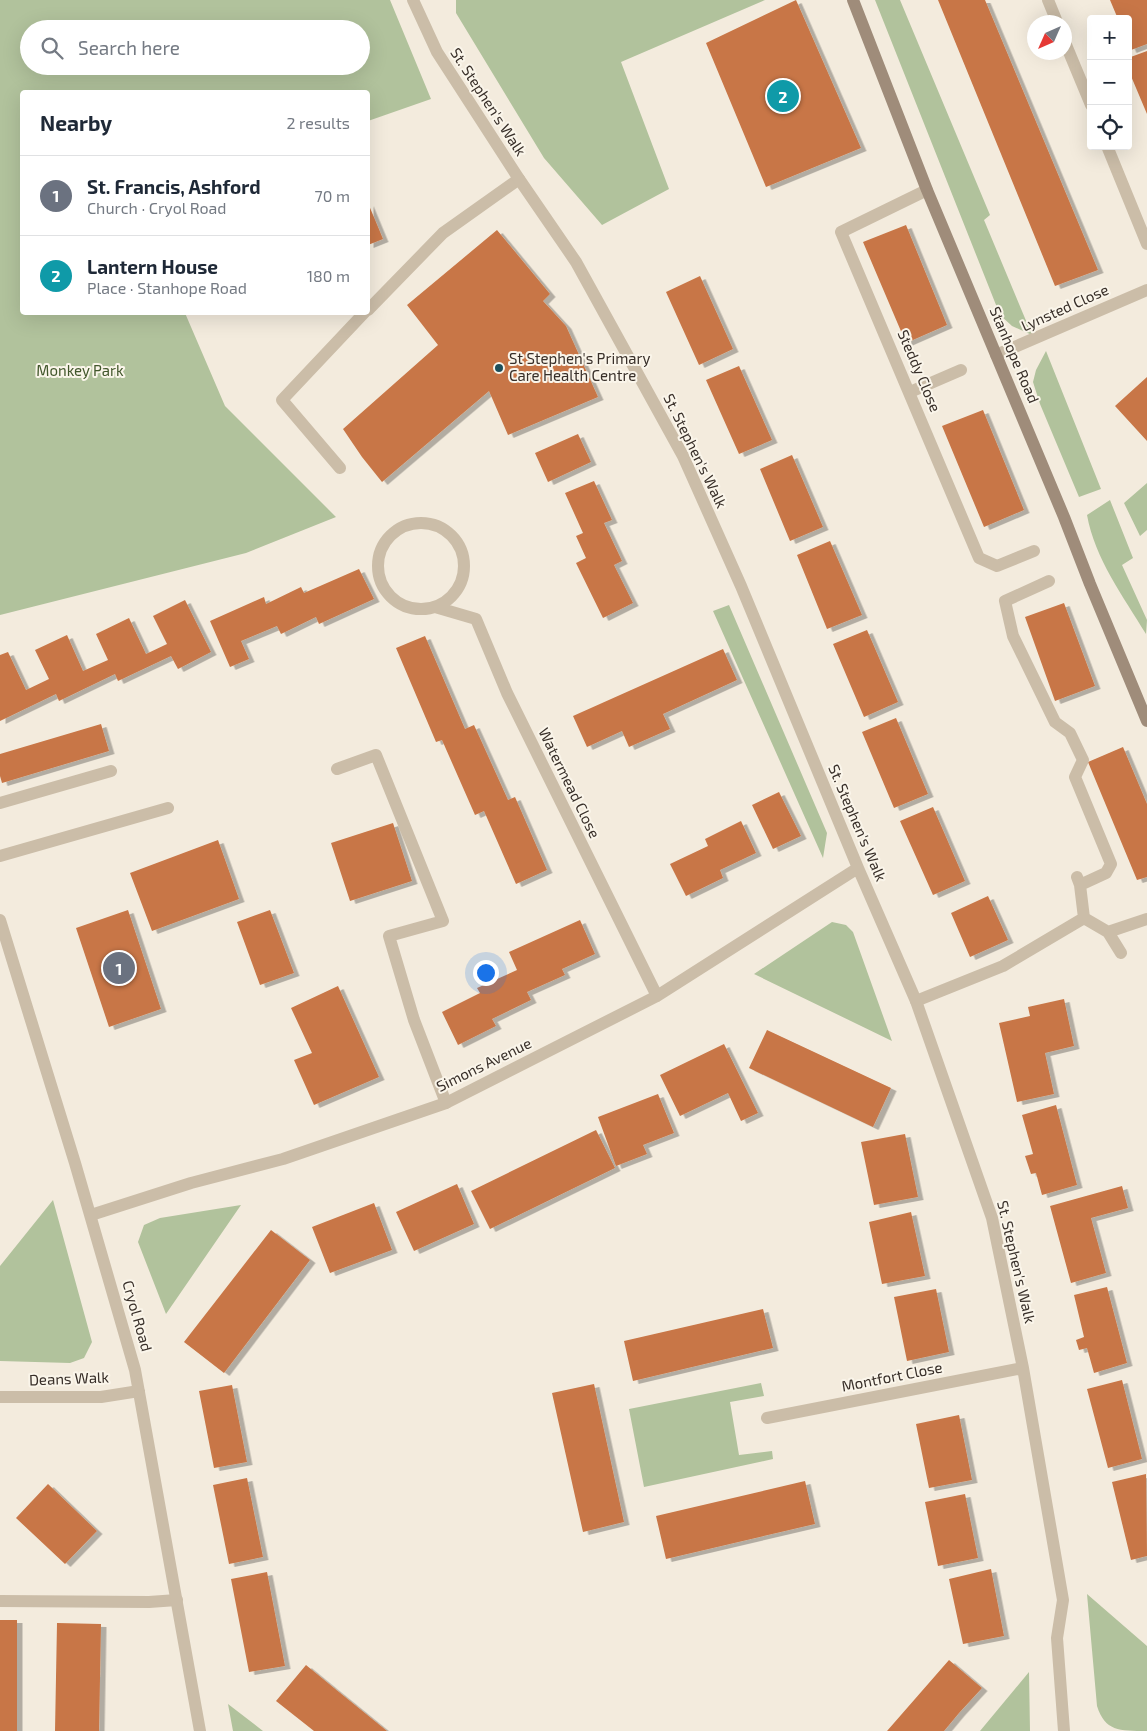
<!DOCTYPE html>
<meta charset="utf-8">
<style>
:root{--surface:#fff;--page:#f2f2f3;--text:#1f2937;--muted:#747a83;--line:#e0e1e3;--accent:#b45309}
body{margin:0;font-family:"Exo 2",sans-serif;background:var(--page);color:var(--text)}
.controls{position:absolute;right:15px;top:15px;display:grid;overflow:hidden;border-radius:5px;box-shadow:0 5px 20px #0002}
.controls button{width:45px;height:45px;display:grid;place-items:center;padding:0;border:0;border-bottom:1px solid var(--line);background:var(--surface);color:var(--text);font:25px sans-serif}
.compass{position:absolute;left:1027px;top:15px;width:45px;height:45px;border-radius:50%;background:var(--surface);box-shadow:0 5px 20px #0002;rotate:225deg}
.you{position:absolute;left:485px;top:972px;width:18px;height:18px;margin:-12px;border:4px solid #fff;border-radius:50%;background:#1a73e8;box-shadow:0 0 0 8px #1a73e833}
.badge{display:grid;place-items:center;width:32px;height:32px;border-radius:50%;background:var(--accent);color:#fff;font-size:16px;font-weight:700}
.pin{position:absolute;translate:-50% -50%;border:2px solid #fff;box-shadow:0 1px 5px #0006}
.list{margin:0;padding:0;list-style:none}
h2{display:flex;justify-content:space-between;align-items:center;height:65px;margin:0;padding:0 20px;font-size:21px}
h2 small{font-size:16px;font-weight:400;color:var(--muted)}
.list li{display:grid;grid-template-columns:32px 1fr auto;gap:15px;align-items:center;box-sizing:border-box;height:80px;padding:0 20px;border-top:1px solid var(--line)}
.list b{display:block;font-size:19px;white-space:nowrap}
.list p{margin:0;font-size:16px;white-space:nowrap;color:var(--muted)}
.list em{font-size:16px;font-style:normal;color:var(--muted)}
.icon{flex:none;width:28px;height:28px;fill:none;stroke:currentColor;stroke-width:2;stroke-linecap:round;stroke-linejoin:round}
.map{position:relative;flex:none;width:1147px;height:1731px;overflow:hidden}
.search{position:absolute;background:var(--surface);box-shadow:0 5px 20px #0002;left:20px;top:20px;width:350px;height:55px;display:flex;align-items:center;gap:12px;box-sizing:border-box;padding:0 18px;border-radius:28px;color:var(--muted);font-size:19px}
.panel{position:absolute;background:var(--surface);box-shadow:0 5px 20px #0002;left:20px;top:90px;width:350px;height:225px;border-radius:5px}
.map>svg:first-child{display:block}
.green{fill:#b1c29c;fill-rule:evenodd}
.building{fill:#c87646;filter:url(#shadow)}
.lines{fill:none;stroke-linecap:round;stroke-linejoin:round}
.lane{stroke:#cbbda8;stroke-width:12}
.street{stroke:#cbbda8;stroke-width:12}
.secondary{stroke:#9f8c7a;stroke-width:12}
.poi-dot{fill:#1d4f5b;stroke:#faf5ea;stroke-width:2}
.labels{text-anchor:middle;stroke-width:4;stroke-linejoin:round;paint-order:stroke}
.street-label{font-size:15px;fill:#382f29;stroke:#faf5ea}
.poi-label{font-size:15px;fill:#382f29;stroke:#faf5ea;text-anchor:start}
.park-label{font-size:15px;fill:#42572c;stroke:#faf5ea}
</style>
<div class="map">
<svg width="1147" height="1731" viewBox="0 0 1147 1731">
<defs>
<filter id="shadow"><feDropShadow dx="5.5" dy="3" stdDeviation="0" flood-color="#0004"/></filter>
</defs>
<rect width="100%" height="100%" fill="#f3ebdd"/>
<path class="green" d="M 0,0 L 390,0 L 431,99 L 368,121 L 368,92 L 22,92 L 22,312 L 185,313 L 225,406 L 336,517 L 246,553 L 0,615 ZM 29,29 L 361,29 L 361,66 L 29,66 Z
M 456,0 L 765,0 L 621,62 L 669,189 L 602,225 L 544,158 L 456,13 Z
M 875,0 L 900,0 L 990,215 L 984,220 L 1032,335 L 1012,326 L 1000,315 Z
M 1046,351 L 1101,489 L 1079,497 L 1040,404 L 1033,382 L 1036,370 Z
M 1147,483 L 1147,530 L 1140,536 L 1124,503 Z
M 1110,500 L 1133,558 L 1122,565 L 1147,620 L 1146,634 C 1123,596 1095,559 1087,515 Z
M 729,605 L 827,833 L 823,858 L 713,611 Z
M 832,922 L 846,925 L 853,932 L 892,1041 L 754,974 Z
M 53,1200 L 92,1342 L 84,1358 L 70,1363 L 0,1361 L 0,1266 Z
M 241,1205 L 166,1314 L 138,1242 L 144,1225 L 160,1218 Z
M 761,1383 L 764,1396 L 730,1402 L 739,1455 L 772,1451 L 773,1459 L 644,1487 L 629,1409 Z
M 1087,1594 L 1147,1646 L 1147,1731 C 1119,1731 1105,1731 1097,1706 Z
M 1029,1672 L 1030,1731 L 980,1731 Z
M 228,1704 L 263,1731 L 233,1731 Z"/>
<path class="building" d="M 796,0 L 861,148 L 766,187 L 706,43 Z
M 938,0 L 985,0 L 1098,270 L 1055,286 Z
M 1110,0 L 1147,0 L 1147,44 L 1131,50 L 1128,43 L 1128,19 L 1118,19 Z
M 1147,51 L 1147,114 L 1128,69 L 1128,58 Z
M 368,203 L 383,239 L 368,245 Z
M 906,225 L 947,325 L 906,343 L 863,242 Z
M 497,230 L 550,294 L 543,301 L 566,326 L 598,397 L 508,435 L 489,391 L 382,482 L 362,457 L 343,429 L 438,345 L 407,305 Z
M 700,276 L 733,349 L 699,365 L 666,292 Z
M 739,366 L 772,440 L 739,454 L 706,380 Z
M 1147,377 L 1147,441 L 1115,406 Z
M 983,410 L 1024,510 L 984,527 L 942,426 Z
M 578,434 L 591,462 L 548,482 L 535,453 Z
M 792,455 L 823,527 L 790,541 L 760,469 Z
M 594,481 L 612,520 L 604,523 L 622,561 L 614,565 L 633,603 L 603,618 L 576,563 L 586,558 L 576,536 L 583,533 L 565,493 Z
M 830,541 L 862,615 L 827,629 L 797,555 Z
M 359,569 L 374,599 L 319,624 L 316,617 L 281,634 L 277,626 L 241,641 L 249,659 L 230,667 L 210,621 L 264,597 L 266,604 L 301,587 L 304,593 Z
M 185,600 L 211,652 L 178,669 L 171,656 L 118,681 L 115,674 L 59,701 L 56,694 L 0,721 L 0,655 L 8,652 L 26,690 L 49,679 L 35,650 L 67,635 L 83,671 L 108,660 L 96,634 L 129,618 L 146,654 L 167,644 L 153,616 Z
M 1064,603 L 1095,686 L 1055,701 L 1025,617 Z
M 867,630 L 898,702 L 864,717 L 833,644 Z
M 425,636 L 465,729 L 474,725 L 508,800 L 515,797 L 547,870 L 516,884 L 484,811 L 475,815 L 442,740 L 436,742 L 396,648 Z
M 723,649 L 737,680 L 663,714 L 670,729 L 629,747 L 622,731 L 587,747 L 573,716 Z
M 896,718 L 928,794 L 894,808 L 862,732 Z
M 101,724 L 109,751 L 2,783 L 0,776 L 0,754 Z
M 1123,747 L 1147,804 L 1147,877 L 1137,880 L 1088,762 Z
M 779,792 L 801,836 L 773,849 L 752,805 Z
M 933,807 L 965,881 L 933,895 L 900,821 Z
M 741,821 L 756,853 L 720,870 L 723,878 L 686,896 L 670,864 L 708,846 L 705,839 Z
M 393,823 L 412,881 L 350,901 L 331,843 Z
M 218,840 L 239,899 L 152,931 L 130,873 Z
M 988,896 L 1008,940 L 970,957 L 951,913 Z
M 128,910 L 161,1009 L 109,1027 L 76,928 Z
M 270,910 L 294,973 L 260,985 L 237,922 Z
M 580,920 L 595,954 L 562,969 L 565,975 L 527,992 L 531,1000 L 492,1019 L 496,1026 L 458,1045 L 442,1012 L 480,993 L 477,988 L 517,970 L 509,952 Z
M 338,986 L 379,1077 L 314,1105 L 294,1060 L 312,1053 L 291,1008 Z
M 1064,999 L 1074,1046 L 1045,1053 L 1054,1094 L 1017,1102 L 999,1023 L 1030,1016 L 1028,1007 Z
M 767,1030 L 891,1088 L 873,1127 L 749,1068 Z
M 724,1044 L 758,1113 L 741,1121 L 728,1093 L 680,1116 L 660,1075 Z
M 658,1094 L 674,1133 L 643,1145 L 647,1154 L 616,1166 L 598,1117 Z
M 1056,1105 L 1077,1185 L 1042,1195 L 1036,1173 L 1031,1174 L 1025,1156 L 1033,1154 L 1022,1115 Z
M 596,1130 L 615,1168 L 490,1229 L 471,1191 Z
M 905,1134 L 918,1197 L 874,1205 L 861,1142 Z
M 457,1184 L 474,1224 L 414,1251 L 396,1212 Z
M 1122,1186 L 1128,1208 L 1091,1218 L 1106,1273 L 1071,1283 L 1050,1206 Z
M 374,1203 L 392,1250 L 330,1273 L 312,1227 Z
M 911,1212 L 925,1276 L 882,1284 L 869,1222 Z
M 271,1230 L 310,1260 L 224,1373 L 184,1342 Z
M 1107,1287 L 1127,1363 L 1094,1373 L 1087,1348 L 1079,1350 L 1076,1340 L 1084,1337 L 1074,1295 Z
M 936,1289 L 949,1352 L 907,1361 L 894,1297 Z
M 763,1309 L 773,1348 L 633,1381 L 624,1341 Z
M 1122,1380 L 1142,1459 L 1108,1468 L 1087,1389 Z
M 594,1384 L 624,1522 L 583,1532 L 552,1393 Z
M 232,1385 L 247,1462 L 214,1468 L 199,1391 Z
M 959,1415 L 972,1480 L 929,1488 L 916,1424 Z
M 1146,1474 L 1147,1556 L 1131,1560 L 1112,1482 Z
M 247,1478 L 263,1557 L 229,1564 L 213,1485 Z
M 805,1481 L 815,1524 L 666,1559 L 656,1516 Z
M 48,1484 L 97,1531 L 65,1564 L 16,1518 Z
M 965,1494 L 978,1558 L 938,1566 L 925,1502 Z
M 991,1569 L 1004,1636 L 963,1644 L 949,1579 Z
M 267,1572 L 285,1666 L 249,1672 L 231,1579 Z
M 0,1620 L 17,1620 L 17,1731 L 0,1731 Z
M 57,1623 L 101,1624 L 99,1731 L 55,1731 Z
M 949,1660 L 982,1688 L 959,1713 L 944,1731 L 887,1731 Z
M 306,1665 L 334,1688 L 387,1731 L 314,1731 L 276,1701 Z"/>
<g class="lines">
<path class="lane" d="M 368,310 L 443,233 L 519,179
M 910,392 L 961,370
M 340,468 L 282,400 L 365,312
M 1049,581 L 1005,601 L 1013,636 L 1055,722 L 1070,733 L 1083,760 L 1075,777 L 1111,864 L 1106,873 L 1080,885
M 337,769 L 376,755 L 443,921 L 389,936 L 414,1020 L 446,1103
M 0,803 L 111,771
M 0,856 L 168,808
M 1077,877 L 1080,885 L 1084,918
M 1108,932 L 1147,919
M 916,1001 L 1003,966 L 1084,918 L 1108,932 L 1121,953
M 0,1601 L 149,1602 L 177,1600"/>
<path class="street" d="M 413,0 L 437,52 L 519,179 L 576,262 L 683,456 L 741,586 L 858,868 L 916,1001 L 992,1218 L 1023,1368 L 1063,1600 L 1057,1638 L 1064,1731
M 1048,0 L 1057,22
M 1064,40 L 1091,105
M 1107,146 L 1147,244
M 927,190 L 841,232 L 979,558 L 997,566 L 1034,551
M 996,355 L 1147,290
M378 566a43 43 0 1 1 86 0a43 43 0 1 1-86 0Z
M 435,607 L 476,619 L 507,693 L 657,996
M 0,920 L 75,1163 L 135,1370 L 200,1731
M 91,1215 L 191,1183 L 283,1159 L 446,1103 L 657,996 L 858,868
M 0,1397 L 101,1397 L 139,1391
M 767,1418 L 1023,1368"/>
<path class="secondary" d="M 853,0 L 927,190 L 1064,517 L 1090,584 L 1147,721"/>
</g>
<circle class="poi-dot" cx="499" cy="368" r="5"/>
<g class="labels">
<g class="street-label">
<text transform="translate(488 102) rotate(57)" y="5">St. Stephen's Walk</text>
<text transform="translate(1065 308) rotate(-24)" y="5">Lynsted Close</text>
<text transform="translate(1014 355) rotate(67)" y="5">Stanhope Road</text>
<text transform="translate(919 371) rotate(67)" y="5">Steddy Close</text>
<text transform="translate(695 451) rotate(64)" y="5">St. Stephen's Walk</text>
<text transform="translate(569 783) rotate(64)" y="5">Watermead Close</text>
<text transform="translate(857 823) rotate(67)" y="5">St. Stephen's Walk</text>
<text transform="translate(484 1065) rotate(-26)" y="5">Simons Avenue</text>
<text transform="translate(1016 1262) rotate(77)" y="5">St. Stephen's Walk</text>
<text transform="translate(137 1316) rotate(74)" y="5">Cryol Road</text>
<text transform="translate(892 1377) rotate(-11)" y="5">Montfort Close</text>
<text transform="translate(69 1379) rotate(-2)" y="5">Deans Walk</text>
</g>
<g class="poi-label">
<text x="509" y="364">St Stephen's Primary<tspan x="509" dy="17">Care Health Centre</tspan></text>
</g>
<g class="park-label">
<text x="80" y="376">Monkey Park</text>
</g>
</g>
</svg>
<div class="controls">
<button>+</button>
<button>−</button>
<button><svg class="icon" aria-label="locate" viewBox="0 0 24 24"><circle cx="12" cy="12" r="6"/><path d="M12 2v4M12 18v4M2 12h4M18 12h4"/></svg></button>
</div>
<svg class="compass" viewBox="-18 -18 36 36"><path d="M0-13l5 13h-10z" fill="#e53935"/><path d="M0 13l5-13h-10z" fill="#747a83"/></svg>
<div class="you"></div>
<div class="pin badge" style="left:119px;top:968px;background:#6b7280">1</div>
<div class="pin badge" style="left:783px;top:96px;background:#0f9aa8">2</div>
<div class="search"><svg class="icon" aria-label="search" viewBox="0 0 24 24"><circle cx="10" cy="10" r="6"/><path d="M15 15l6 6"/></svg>Search here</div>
<section class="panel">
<h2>Nearby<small>2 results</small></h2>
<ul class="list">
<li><span class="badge" style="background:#6b7280">1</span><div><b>St. Francis, Ashford</b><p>Church · Cryol Road</p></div><em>70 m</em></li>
<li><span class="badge" style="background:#0f9aa8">2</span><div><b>Lantern House</b><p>Place · Stanhope Road</p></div><em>180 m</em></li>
</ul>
</section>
</div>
